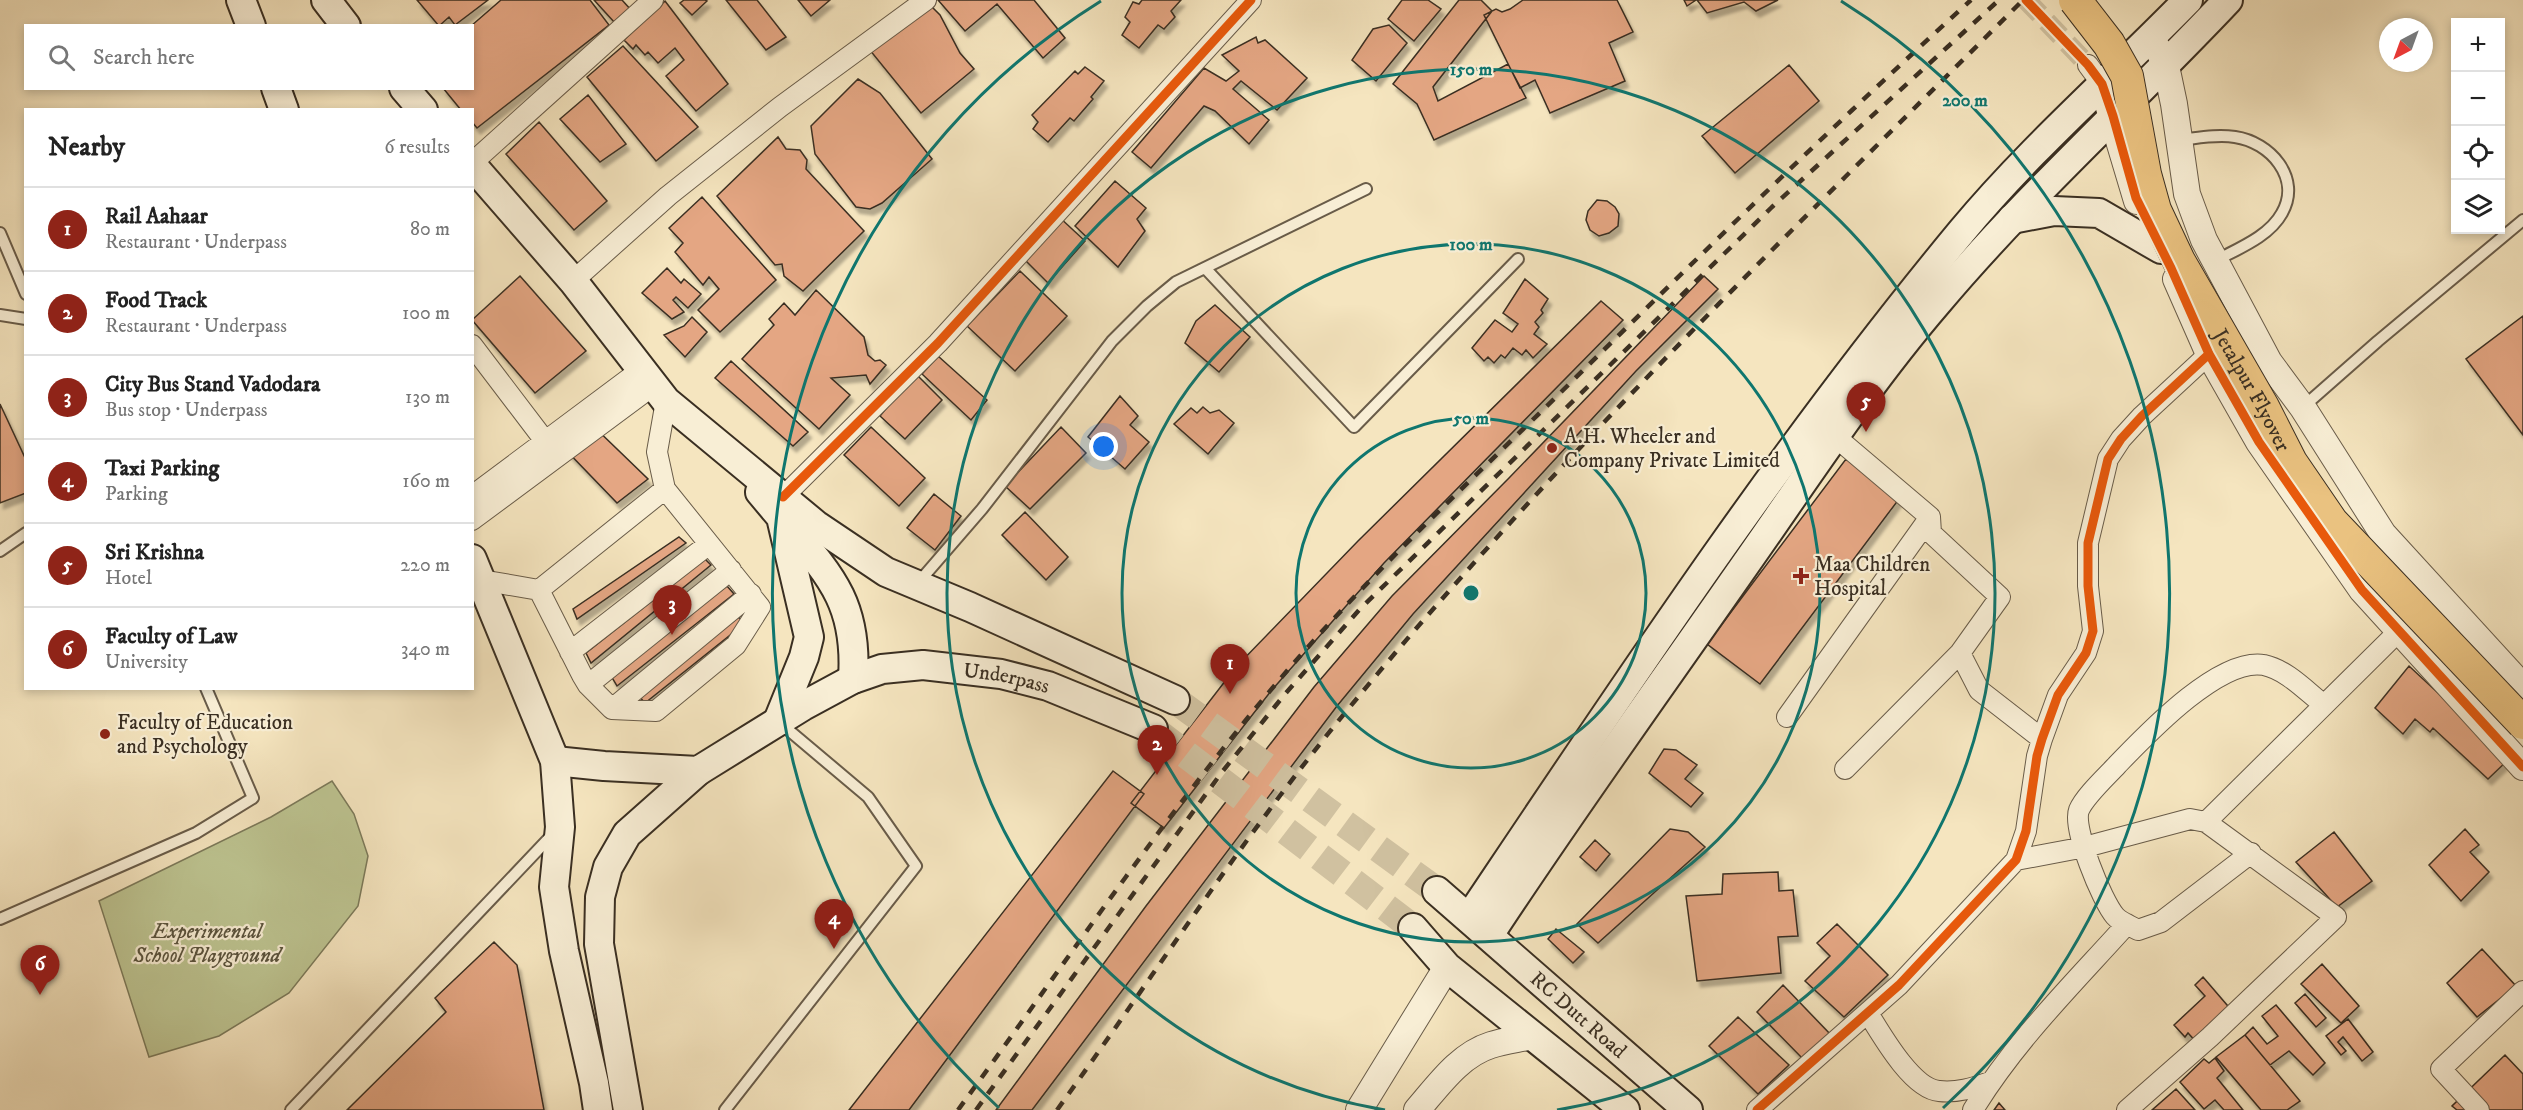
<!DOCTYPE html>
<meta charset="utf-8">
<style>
:root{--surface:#fff;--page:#f2f2f2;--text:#222;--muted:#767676;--line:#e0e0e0;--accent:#8f2418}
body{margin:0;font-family:"IM FELL DW Pica",serif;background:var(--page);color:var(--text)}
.controls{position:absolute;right:18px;top:18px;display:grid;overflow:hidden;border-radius:0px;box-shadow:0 3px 9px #0003}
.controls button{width:54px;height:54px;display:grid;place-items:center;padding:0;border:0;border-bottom:2px solid var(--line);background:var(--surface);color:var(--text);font:30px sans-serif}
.compass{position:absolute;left:2379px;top:18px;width:54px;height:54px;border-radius:50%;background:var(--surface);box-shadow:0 3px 9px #0003;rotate:221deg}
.you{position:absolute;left:1104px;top:447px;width:21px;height:21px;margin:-15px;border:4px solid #fff;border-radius:50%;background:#1a73e8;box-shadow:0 0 0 9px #1a73e833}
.badge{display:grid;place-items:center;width:39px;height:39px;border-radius:50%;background:var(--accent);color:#fff;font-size:20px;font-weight:700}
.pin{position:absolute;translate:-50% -50px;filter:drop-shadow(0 2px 3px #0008)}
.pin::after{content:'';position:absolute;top:32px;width:21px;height:18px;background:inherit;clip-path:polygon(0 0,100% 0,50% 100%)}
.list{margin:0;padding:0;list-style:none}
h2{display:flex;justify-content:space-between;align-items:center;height:78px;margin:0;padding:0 24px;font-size:26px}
h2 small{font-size:20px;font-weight:400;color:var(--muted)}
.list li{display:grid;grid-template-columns:39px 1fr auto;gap:18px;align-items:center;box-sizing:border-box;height:84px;padding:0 24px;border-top:2px solid var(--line)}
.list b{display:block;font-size:22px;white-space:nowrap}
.list p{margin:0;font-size:20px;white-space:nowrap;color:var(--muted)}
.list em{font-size:20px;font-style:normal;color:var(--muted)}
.icon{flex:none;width:33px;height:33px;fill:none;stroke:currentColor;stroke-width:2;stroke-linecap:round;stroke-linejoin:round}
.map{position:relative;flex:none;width:2523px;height:1110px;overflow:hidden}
.search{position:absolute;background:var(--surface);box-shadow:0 3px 9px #0003;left:24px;top:24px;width:450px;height:66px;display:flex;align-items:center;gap:15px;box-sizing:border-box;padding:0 21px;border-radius:0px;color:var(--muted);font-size:22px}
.panel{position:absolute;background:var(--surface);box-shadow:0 3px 9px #0003;left:24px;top:108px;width:450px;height:582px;border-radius:0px}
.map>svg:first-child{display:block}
.green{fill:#bdc491;stroke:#7c7a5a;stroke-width:1.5}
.building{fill:#e4a683;stroke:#3a2f22;stroke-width:1.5;filter:url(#shadow)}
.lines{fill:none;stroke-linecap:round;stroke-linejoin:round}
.minor-tunnel{stroke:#d0c1a0;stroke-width:20;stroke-dasharray:20 10;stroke-linecap:butt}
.secondary-tunnel{stroke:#d0c1a0;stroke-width:28;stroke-dasharray:28 14;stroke-linecap:butt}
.service-casing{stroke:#695c49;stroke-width:14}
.minor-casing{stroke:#695c49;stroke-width:22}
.tertiary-casing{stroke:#695c49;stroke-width:28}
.secondary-casing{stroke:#3a2f22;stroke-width:32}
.service{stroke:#f8eed5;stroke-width:10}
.minor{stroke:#f8eed5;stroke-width:20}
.tertiary{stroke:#f8eed5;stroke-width:26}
.secondary{stroke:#f8eed5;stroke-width:28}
.rail{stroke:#3a2f22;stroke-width:4.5;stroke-dasharray:10 10;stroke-linecap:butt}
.primary-bridge-casing{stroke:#3a2f22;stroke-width:34;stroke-linecap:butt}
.primary-bridge{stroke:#eac280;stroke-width:32}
.cycleway-casing{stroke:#f8eed5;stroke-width:13}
.cycleway{stroke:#e8590c;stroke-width:9}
.ring{fill:none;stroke:#0f766e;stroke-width:3}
.poi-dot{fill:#8f2418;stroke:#f8eed5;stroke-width:2}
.labels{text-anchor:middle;stroke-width:4.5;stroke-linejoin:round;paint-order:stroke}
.street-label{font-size:21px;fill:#3a2f22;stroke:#f8eed5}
.poi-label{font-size:21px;fill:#3a2f22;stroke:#f8eed5;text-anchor:start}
.park-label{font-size:21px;font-style:italic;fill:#5b543e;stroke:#f8eed5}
.centre{fill:#0f766e;stroke:#f8eed5;stroke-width:3}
.ring-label{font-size:18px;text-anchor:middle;font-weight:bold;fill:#0f766e;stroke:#f8eed5;stroke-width:4.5;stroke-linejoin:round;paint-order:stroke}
</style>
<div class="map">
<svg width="2523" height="1110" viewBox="0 0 2523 1110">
<defs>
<filter id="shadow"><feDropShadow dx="3.5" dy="6" stdDeviation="1.5" flood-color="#0004"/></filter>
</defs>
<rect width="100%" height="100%" fill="#f5e5bf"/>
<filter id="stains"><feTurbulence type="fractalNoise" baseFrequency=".00333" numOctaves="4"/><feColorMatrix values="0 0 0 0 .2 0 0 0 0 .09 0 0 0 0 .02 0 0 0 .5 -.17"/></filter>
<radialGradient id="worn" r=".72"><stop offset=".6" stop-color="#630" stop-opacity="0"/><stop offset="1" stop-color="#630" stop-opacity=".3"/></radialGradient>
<path class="green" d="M 332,781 L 354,814 L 368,856 L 358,906 L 289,993 L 219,1036 L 149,1057 L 99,901 L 271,817 Z"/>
<path class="building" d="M 417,0 L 488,0 L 455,25 L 449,17 L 439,26 Z
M 501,0 L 590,0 L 609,25 L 477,128 L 472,122 L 472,110 L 461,110 L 443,88 L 472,88 L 471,26 Z
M 594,0 L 622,0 L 631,10 L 615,23 Z
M 684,0 L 705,0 L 707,1 L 692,15 L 680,3 Z
M 726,0 L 757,0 L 786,37 L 766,50 Z
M 798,0 L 830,0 L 811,16 Z
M 938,0 L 1034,0 L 1065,38 L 1043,58 L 997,4 L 965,31 Z
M 1142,0 L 1181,0 L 1171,11 L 1175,17 L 1164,29 L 1158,25 L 1139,48 L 1122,35 L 1130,22 L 1125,17 L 1133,2 L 1139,4 Z
M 1402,0 L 1428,0 L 1441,9 L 1414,41 L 1388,19 Z
M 1459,0 L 1481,0 L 1492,11 L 1433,87 L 1438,101 L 1508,64 L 1526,98 L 1434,140 L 1417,104 L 1393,84 Z
M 1523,0 L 1617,0 L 1633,32 L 1609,43 L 1625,81 L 1550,113 L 1535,80 L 1520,88 L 1484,15 L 1496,9 L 1502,12 L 1510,9 Z
M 1684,0 L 1696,0 L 1687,6 Z
M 1697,0 L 1778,0 L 1756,11 L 1744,2 L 1707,13 Z
M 665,1 L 728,84 L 696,111 L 666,76 L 684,60 L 675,48 L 658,63 L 648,52 L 645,55 L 636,45 L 633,49 L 624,40 Z
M 932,7 L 940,15 L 960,53 L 974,69 L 921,113 L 869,49 Z
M 1389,25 L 1407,43 L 1376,81 L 1352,60 L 1373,29 Z
M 1256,37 L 1258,43 L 1265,40 L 1307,78 L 1277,110 L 1241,81 L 1233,89 L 1269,120 L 1249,144 L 1215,111 L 1204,106 L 1151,168 L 1132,152 L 1204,68 L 1226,81 L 1239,71 L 1222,55 Z
M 623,46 L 698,127 L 656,161 L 587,77 Z
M 1789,65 L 1819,101 L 1735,173 L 1702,136 Z
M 1085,67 L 1104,81 L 1091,97 L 1093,99 L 1074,121 L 1070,118 L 1048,142 L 1033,129 L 1038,122 L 1032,115 L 1075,71 L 1078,74 Z
M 858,79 L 880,93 L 932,159 L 882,203 L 870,209 L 856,207 L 815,154 L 811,126 Z
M 588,95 L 626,144 L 600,162 L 560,119 Z
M 539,122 L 607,201 L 574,230 L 506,154 Z
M 778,137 L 786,149 L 800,150 L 807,160 L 806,169 L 864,231 L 803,291 L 784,276 L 782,264 L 775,265 L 717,196 Z
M 1115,181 L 1146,208 L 1137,219 L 1145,231 L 1118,267 L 1075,226 Z
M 702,197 L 776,280 L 720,332 L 698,310 L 719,289 L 709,277 L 703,285 L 675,252 L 683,243 L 669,228 Z
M 1597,200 L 1607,201 L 1615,207 L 1619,214 L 1618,226 L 1609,233 L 1599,236 L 1590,230 L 1586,220 L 1588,211 Z
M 1058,216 L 1085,241 L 1048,283 L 1022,257 Z
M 667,268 L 681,283 L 684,279 L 701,294 L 688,308 L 676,297 L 673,300 L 684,312 L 672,319 L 642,293 Z
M 1020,271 L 1067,316 L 1015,371 L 967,326 Z
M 520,276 L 586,351 L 535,393 L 472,320 Z
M 1704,276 L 1718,289 L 1636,371 L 1413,614 L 1337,706 L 1032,1110 L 996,1110 L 1146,906 L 1314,687 L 1392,596 L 1509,478 Z
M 1525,279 L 1548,299 L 1541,310 L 1543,313 L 1535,322 L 1539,327 L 1534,334 L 1547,344 L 1533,358 L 1526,350 L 1522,355 L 1513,348 L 1505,358 L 1501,355 L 1494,363 L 1488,357 L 1484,361 L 1472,348 L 1495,320 L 1512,332 L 1518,324 L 1503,313 Z
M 816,290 L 864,337 L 868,355 L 875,361 L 880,360 L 886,365 L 870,384 L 866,375 L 831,378 L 850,395 L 819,429 L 742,359 L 774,325 L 769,319 L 784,303 L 795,315 Z
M 1601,301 L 1623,320 L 1384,563 L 1271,691 L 1164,828 L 1131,803 L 1236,667 L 1358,541 Z
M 1215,305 L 1250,337 L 1219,372 L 1185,343 L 1196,321 Z
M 2523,316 L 2523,435 L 2466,359 Z
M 692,317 L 707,332 L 685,357 L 664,335 L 684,326 Z
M 938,356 L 987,400 L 971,420 L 922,374 Z
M 731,361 L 808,432 L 793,446 L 715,378 Z
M 915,373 L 942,400 L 905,439 L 880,416 Z
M 1120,396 L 1138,416 L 1130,425 L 1149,442 L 1125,469 L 1088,437 Z
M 0,404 L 26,460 L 26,493 L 0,503 Z
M 1203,407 L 1210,413 L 1219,410 L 1234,423 L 1208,454 L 1174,424 L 1191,408 L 1197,413 Z
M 588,421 L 648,479 L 617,503 L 561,445 Z
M 871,427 L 925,478 L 899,506 L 844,455 Z
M 1061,427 L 1086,453 L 1030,509 L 1005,486 Z
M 1846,459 L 1899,499 L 1760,684 L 1707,644 Z
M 934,494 L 961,516 L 935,550 L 907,528 Z
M 1025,512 L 1068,557 L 1046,580 L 1002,535 Z
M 679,537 L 686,543 L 577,619 L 573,609 Z
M 705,559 L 711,565 L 591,663 L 586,653 Z
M 727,586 L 734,594 L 617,686 L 611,676 Z
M 739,617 L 744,624 L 645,703 L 638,695 Z
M 2409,666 L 2509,759 L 2488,779 L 2433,728 L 2430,732 L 2415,719 L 2403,734 L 2375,708 Z
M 1664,749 L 1676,750 L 1697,765 L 1685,779 L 1703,793 L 1691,807 L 1649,773 Z
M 1113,771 L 1144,794 L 909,1110 L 849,1110 Z
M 1670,829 L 1688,832 L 1705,847 L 1598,943 L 1577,924 Z
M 2465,829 L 2479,845 L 2470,852 L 2489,872 L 2461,901 L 2429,865 Z
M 2334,832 L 2372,881 L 2337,907 L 2296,862 Z
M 1595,840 L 1610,854 L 1596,871 L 1580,857 Z
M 1778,872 L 1779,891 L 1793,890 L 1798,936 L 1778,937 L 1781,973 L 1697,981 L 1686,896 L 1722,894 L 1723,874 Z
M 1837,924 L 1888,975 L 1844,1017 L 1805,981 L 1830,956 L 1817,943 Z
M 1556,929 L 1584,952 L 1573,963 L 1548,939 Z
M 494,942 L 517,965 L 544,1110 L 347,1110 L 446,1012 L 435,998 Z
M 2482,949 L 2516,986 L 2477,1017 L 2447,983 Z
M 2322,964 L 2359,1006 L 2341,1023 L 2301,984 Z
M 2203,977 L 2233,1012 L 2198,1044 L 2188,1033 L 2185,1037 L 2174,1025 L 2205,996 L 2195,985 Z
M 1783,985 L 1831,1035 L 1803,1059 L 1757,1012 Z
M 2305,994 L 2326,1018 L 2316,1027 L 2295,1003 Z
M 2276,1005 L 2325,1063 L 2313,1075 L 2289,1051 L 2270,1065 L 2245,1035 L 2253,1027 L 2267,1044 L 2278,1036 L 2262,1016 Z
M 1738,1017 L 1789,1065 L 1758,1094 L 1709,1046 Z
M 2348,1019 L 2373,1052 L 2362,1061 L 2343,1037 L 2338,1042 L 2346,1051 L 2341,1055 L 2326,1036 Z
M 2245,1035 L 2300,1101 L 2287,1110 L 2261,1110 L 2216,1057 Z
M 2505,1055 L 2523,1074 L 2523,1110 L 2457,1110 L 2452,1106 Z
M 2215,1058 L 2224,1071 L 2217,1078 L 2243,1110 L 2224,1110 L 2215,1100 L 2204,1109 L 2180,1082 L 2204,1059 L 2209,1063 Z
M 2176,1089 L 2195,1110 L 2152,1110 Z
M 1999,1103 L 2005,1110 L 1994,1110 Z"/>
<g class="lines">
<path class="minor-tunnel" d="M 2026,0 L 2088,65"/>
<path class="secondary-tunnel" d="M 1175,700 L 1437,891
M 1153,729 L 1413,928"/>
<g class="service-casing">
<path id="service" d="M 2180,140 C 2198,138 2216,134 2235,137 C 2270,142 2302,178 2282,213 C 2269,237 2237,249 2215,261
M 0,233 L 26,294
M 1205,268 L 1354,427 L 1518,259
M 0,315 L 26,319
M 2303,407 L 2378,341 L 2523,220
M 0,551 L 26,533
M 918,583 L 982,509 L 1112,341 L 1147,306 L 1176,282 L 1366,189
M 0,919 L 196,833 L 253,798 L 206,688
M 291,1110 L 553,834
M 725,1110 L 916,866 L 868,797 L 779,722"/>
</g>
<g class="minor-casing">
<path id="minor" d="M 2088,65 L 2102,84
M 472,163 L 653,0
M 573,281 L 668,196 L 780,107 L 926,0
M 472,345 L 545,441
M 1825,428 L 1930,517 L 1931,533 L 2000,597 L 1960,653 L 1979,690 L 2042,739
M 472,496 L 642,369
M 783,497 L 938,343 L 1251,0
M 472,520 L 654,385
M 481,580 L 539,590 L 582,675 L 588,685 L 612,709 L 656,711 L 736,645 L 760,607 L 665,489 L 657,452 L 666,401
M 539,590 L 665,489
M 570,652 L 709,544
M 588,685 L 731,570
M 612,709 L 751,594
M 1787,717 L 1930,517
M 1845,769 L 1960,653
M 2206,822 L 2399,631
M 2251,853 L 2161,922 L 2138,930 C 2131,926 2120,922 2115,916 C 2102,901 2072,828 2079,810 C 2085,796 2107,776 2117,765 C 2146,735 2219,657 2264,665 C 2287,670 2306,691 2324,705
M 2016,860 L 2085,847 L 2190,819 L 2206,822 L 2336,917 L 2210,1037 L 2127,1110
M 1868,1013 C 1881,1034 1912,1089 1939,1091 C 1957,1093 1973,1088 1990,1082
M 1757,1110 L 1899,985 L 2016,860 L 2026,831 L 2037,756 L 2042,739 L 2058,695 L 2086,653 L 2093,631 L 2088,586 L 2088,543 L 2108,459 L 2121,439 L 2142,416 L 2209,354
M 1973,1110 C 2015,1041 2073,984 2127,924
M 2479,1110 L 2441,1069 L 2523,991"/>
</g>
<g class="tertiary-casing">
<path id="tertiary" d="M 2158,49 L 2166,66 L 2174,104 L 2187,194 L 2204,240 L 2269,362 L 2303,408 L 2383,534 L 2523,687
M 2102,84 L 2137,201
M 2176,279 L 2209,354 L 2259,442 L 2362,590 L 2523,767
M 1359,1110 L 1447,967
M 1417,1110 C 1438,1086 1459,1055 1491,1045 C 1504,1041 1519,1039 1532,1036"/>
</g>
<g class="secondary-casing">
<g id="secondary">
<path d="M 241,0 L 251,26"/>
<path d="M 326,0 L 346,26"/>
<path d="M 276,88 L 284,110"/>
<path d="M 404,88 L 423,110"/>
<path d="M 472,165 L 573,281 L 666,401 L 816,525 L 886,572 L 970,607 L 1175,700"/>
<path d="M 2012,219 L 2054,211 L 2099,213 L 2161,249"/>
<path d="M 760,492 L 781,517 L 809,637 L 804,657 L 778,721"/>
<path d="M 785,522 C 831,576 858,604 853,679"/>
<path d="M 472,559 L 555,761 L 560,827 L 554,887 L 564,951 L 594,1083 L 598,1110"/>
<path id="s1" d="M 555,761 L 604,766 L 698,771 L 803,706 L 853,679 L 882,669 L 923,665 L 1001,674 L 1048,686 L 1153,729"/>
<path id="s2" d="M 1437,891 L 1688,1110"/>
<path d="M 1469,918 C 1626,684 1782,448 1962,231 C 2031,148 2113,77 2188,0"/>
<path d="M 1413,928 L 1447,967 L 1625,1110"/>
<path d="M 1489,935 C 1569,813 1655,694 1738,575 C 1803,483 1864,388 1937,303 C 2027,196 2132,102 2228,0"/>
<path d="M 628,1110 L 599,944 L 600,897 L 608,867 L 627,834 L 698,771"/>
</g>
</g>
<use href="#service" class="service"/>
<use href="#minor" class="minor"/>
<use href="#tertiary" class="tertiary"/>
<use href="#secondary" class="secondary"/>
<path class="rail" d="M 958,1110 C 1062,968 1161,820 1275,685 C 1361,583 1459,492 1555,398 C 1692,263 1829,129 1971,0
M 976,1110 L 1222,772 L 1285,694 L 1359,610 L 1772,207 L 1999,0
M 1057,1110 C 1154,976 1243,836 1349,708 C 1556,457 1793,230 2023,0"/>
<g class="primary-bridge-casing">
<g id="primary-bridge">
<path id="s3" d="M 2075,0 L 2109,44 L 2127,76 L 2145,174 L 2155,210 L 2179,261 L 2263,407 L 2291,462 L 2332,522 L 2523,723"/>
</g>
</g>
<use href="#primary-bridge" class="primary-bridge"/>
<g class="cycleway-casing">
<path id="cycleway" d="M 2026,0 L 2088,65 L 2102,84 L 2113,116 L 2136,198 L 2171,268 L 2209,354 L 2259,442 L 2362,590 L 2523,767
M 783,497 L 938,343 L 1251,0
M 1757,1110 L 1899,985 L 2016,860 L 2026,831 L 2037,756 L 2042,739 L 2058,695 L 2086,653 L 2093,631 L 2088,586 L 2088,543 L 2108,459 L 2121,439 L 2142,416 L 2209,354"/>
</g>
<use href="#cycleway" class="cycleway"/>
</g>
<g class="ring">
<circle cx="1471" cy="593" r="175"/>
<circle cx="1471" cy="593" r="349"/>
<path d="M1385 1110A524 524 0 1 1 1557 1110"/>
<path d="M999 1108A698 698 0 0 1 1101 1M1841 1A698 698 0 0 1 1943 1108"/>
</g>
<g class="poi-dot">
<circle cx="1552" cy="448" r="6"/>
<path d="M1798 567h6v6h6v6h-6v6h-6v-6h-6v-6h6z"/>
<circle cx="105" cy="734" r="6"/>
</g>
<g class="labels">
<g class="street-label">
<text dy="7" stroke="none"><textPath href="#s3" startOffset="434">Jetalpur Flyover</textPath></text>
<text dy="7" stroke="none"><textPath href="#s1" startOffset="480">Underpass</textPath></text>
<text dy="7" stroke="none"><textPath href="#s2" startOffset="188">RC Dutt Road</textPath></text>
</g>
<g class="poi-label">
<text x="1564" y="443">A.H. Wheeler and<tspan x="1564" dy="24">Company Private Limited</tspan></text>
<text x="1814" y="571">Maa Children<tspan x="1814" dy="24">Hospital</tspan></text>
<text x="117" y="729">Faculty of Education<tspan x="117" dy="24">and Psychology</tspan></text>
</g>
<g class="park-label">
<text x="207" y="938">Experimental<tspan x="207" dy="24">School Playground</tspan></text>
</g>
</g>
<circle cx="1471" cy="593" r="9" class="centre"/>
<g class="ring-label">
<text x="1471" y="75">150 m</text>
<text x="1965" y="106">200 m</text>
<text x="1471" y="250">100 m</text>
<text x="1471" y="424">50 m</text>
</g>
<rect width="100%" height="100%" filter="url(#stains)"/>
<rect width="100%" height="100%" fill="url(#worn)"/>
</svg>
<div class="controls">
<button>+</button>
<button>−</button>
<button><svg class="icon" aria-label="locate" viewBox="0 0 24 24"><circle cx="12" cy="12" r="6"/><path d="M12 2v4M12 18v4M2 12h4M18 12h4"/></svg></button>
<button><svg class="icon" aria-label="layers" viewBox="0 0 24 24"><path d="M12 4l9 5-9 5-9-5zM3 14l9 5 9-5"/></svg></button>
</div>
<svg class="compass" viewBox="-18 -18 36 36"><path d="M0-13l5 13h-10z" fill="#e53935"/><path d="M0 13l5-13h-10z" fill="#767676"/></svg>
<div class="you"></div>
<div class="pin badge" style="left:1230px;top:694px">1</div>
<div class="pin badge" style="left:1157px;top:775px">2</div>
<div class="pin badge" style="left:672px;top:635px">3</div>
<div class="pin badge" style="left:834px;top:949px">4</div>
<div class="pin badge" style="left:1866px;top:432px">5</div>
<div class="pin badge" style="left:40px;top:995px">6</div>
<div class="search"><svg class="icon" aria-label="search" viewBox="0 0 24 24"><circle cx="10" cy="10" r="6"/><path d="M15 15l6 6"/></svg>Search here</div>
<section class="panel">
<h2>Nearby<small>6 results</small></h2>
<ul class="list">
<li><span class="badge">1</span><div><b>Rail Aahaar</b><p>Restaurant · Underpass</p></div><em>80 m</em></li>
<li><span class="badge">2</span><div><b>Food Track</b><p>Restaurant · Underpass</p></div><em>100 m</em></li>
<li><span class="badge">3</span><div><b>City Bus Stand Vadodara</b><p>Bus stop · Underpass</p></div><em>130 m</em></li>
<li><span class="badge">4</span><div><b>Taxi Parking</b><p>Parking</p></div><em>160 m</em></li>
<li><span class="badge">5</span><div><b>Sri Krishna</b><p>Hotel</p></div><em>220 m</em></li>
<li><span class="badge">6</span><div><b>Faculty of Law</b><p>University</p></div><em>340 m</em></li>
</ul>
</section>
</div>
